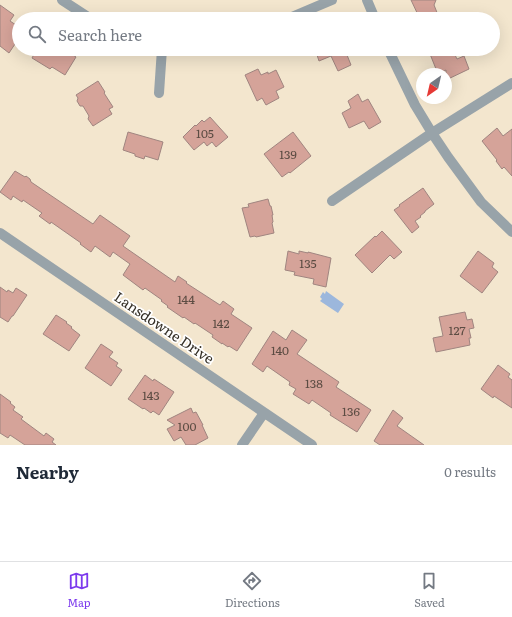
<!DOCTYPE html>
<style>
:root{--surface:#fff;--page:#f6f6f7;--text:#1f2937;--muted:#747a83;--line:#e0e1e3;--accent:#7c3aed}
body{margin:0;font-family:Literata,serif;background:var(--page);color:var(--text)}
.compass{position:absolute;left:416px;top:68px;width:36px;height:36px;border-radius:50%;background:var(--surface);box-shadow:0 4px 16px #0002;rotate:214deg}
.list{margin:0;padding:0;list-style:none}
h2{display:flex;justify-content:space-between;align-items:center;height:52px;margin:0;padding:0 16px;font-size:17px}
h2 small{font-size:13px;font-weight:400;color:var(--muted)}
.icon{flex:none;width:22px;height:22px;fill:none;stroke:currentColor;stroke-width:2;stroke-linecap:round;stroke-linejoin:round}
.map{position:relative;flex:none;width:512px;height:445px;overflow:hidden}
.search{position:absolute;background:var(--surface);box-shadow:0 4px 16px #0002;left:12px;right:12px;top:12px;height:44px;display:flex;align-items:center;gap:10px;box-sizing:border-box;padding:0 14px;border-radius:22px;color:var(--muted);font-size:15px}
.sheet{height:116px;background:var(--surface)}
nav{display:flex;justify-content:space-around;align-items:center;box-sizing:border-box;height:56px;border-top:1px solid var(--line);background:var(--surface);font-size:11px;color:var(--muted)}
nav a{display:grid;justify-items:center;gap:2px}
nav .on{color:var(--accent)}
.map>svg:first-child{display:block}
.water{fill:#9cb7dc}
.building{fill:#d5a399;stroke:#a08580}
.lines{fill:none;stroke-linecap:round;stroke-linejoin:round}
.street{stroke:#98a3a9;stroke-width:10}
.labels{text-anchor:middle;stroke-width:3.5;stroke-linejoin:round;paint-order:stroke}
.number-label{font-size:12px;fill:#5c4c43}
.street-label{font-size:14px;fill:#342f26;stroke:#fff}
</style>
<div class="map">
<svg width="512" height="445" viewBox="0 0 512 445">
<rect width="100%" height="100%" fill="#f3e6ce"/>
<path class="water" d="M 326,291 L 344,304 L 338,313 L 320,301 L 322,299 L 320,297 L 323,292 L 325,294 Z"/>
<path class="building" d="M 411,0 L 436,0 L 434,5 L 438,15 L 429,19 L 420,19 Z
M 0,5 L 14,15 L 10,21 L 19,27 L 19,38 L 9,53 L 0,46 Z
M 37,49 L 64,49 L 76,57 L 65,75 L 52,67 L 50,69 L 32,58 Z
M 315,49 L 347,49 L 345,50 L 351,65 L 338,71 L 331,56 L 319,61 Z
M 428,49 L 448,49 L 450,54 L 454,53 L 457,59 L 464,56 L 469,69 L 446,80 L 446,70 L 438,74 Z
M 258,69 L 261,75 L 268,72 L 268,74 L 276,70 L 284,87 L 276,91 L 279,98 L 266,105 L 262,98 L 257,101 L 245,75 Z
M 98,81 L 105,92 L 104,93 L 113,107 L 109,109 L 112,114 L 93,126 L 88,119 L 89,116 L 83,106 L 80,106 L 77,101 L 78,98 L 76,95 Z
M 358,94 L 362,102 L 368,99 L 381,122 L 369,129 L 364,121 L 349,128 L 342,113 L 351,108 L 348,101 Z
M 210,117 L 228,137 L 216,147 L 212,142 L 207,146 L 204,142 L 194,150 L 183,137 L 195,125 L 196,126 L 202,120 L 204,122 Z
M 497,128 L 503,136 L 512,129 L 512,176 L 504,167 L 502,169 L 496,161 L 497,160 L 482,141 Z
M 128,132 L 163,142 L 158,160 L 145,156 L 144,159 L 135,156 L 135,154 L 123,150 Z
M 293,132 L 311,156 L 290,173 L 289,172 L 282,177 L 264,154 Z
M 15,171 L 25,177 L 26,176 L 30,179 L 31,182 L 93,224 L 100,215 L 130,236 L 123,246 L 175,282 L 178,276 L 187,282 L 186,283 L 220,305 L 223,301 L 234,309 L 231,314 L 252,328 L 237,351 L 229,346 L 228,347 L 222,343 L 222,344 L 212,337 L 213,335 L 195,323 L 194,324 L 184,317 L 183,318 L 167,307 L 168,306 L 161,301 L 162,300 L 145,288 L 143,290 L 123,275 L 130,264 L 113,252 L 110,257 L 95,246 L 91,252 L 80,244 L 81,243 L 51,222 L 50,224 L 39,216 L 42,213 L 23,200 L 22,202 L 13,196 L 11,200 L 0,192 Z
M 423,188 L 434,204 L 425,211 L 425,212 L 420,216 L 421,217 L 415,221 L 419,227 L 412,233 L 394,210 L 400,206 L 399,205 Z
M 268,199 L 270,206 L 271,206 L 273,215 L 272,215 L 273,222 L 272,223 L 274,233 L 256,237 L 255,236 L 250,237 L 242,208 L 249,207 L 248,204 Z
M 382,231 L 402,252 L 394,259 L 390,255 L 372,273 L 355,255 L 375,236 L 376,237 Z
M 288,251 L 299,254 L 299,251 L 308,253 L 308,252 L 331,258 L 326,287 L 313,284 L 314,279 L 294,275 L 295,272 L 285,270 Z
M 478,251 L 494,263 L 492,267 L 498,272 L 482,293 L 460,276 Z
M 0,287 L 7,292 L 8,290 L 13,293 L 16,288 L 27,295 L 13,316 L 12,316 L 8,322 L 0,317 Z
M 465,312 L 467,320 L 472,319 L 474,328 L 469,329 L 471,338 L 469,338 L 470,345 L 436,352 L 433,338 L 443,336 L 439,317 Z
M 56,315 L 67,322 L 66,323 L 72,327 L 71,328 L 80,335 L 69,351 L 43,334 Z
M 292,330 L 307,340 L 297,354 L 339,382 L 336,387 L 371,410 L 357,432 L 330,415 L 331,413 L 312,400 L 309,404 L 293,394 L 296,389 L 289,385 L 290,382 L 267,366 L 263,372 L 252,364 L 273,331 L 286,340 Z
M 101,344 L 113,352 L 109,357 L 118,363 L 116,366 L 122,370 L 111,386 L 85,368 Z
M 498,365 L 510,374 L 508,377 L 512,380 L 512,408 L 494,396 L 493,398 L 481,389 Z
M 145,375 L 153,381 L 154,379 L 174,392 L 159,415 L 153,411 L 151,413 L 144,408 L 143,409 L 128,399 Z
M 0,394 L 11,402 L 10,403 L 15,407 L 13,410 L 23,417 L 21,419 L 44,436 L 46,433 L 54,439 L 52,442 L 56,445 L 25,445 L 10,435 L 8,438 L 0,433 Z
M 191,408 L 193,413 L 196,412 L 203,425 L 202,425 L 208,438 L 195,445 L 186,445 L 181,437 L 174,441 L 167,429 L 175,425 L 167,420 Z
M 393,410 L 403,418 L 397,426 L 424,445 L 380,445 L 374,441 Z"/>
<g class="lines">
<path class="street" d="M 62,0 L 91,19
M 367,0 L 375,19
M 287,19 L 332,0
M 162,49 L 190,51 L 202,49
M 388,49 L 415,105 L 432,133 L 448,157 L 481,202 L 512,232
M 159,93 L 162,49
M 332,201 L 432,133 L 512,83
M 0,233 L 312,445
M 242,445 L 264,413"/>
</g>
<g class="labels">
<g class="number-label">
<text x="205" y="138">105</text>
<text x="288" y="159">139</text>
<text x="308" y="268">135</text>
<text x="186" y="304">144</text>
<text x="221" y="328">142</text>
<text x="457" y="335">127</text>
<text x="280" y="355">140</text>
<text x="314" y="388">138</text>
<text x="151" y="400">143</text>
<text x="351" y="416">136</text>
<text x="187" y="431">100</text>
</g>
<g class="street-label">
<text transform="translate(164 328) rotate(34)" y="5">Lansdowne Drive</text>
</g>
</g>
</svg>
<svg class="compass" viewBox="-18 -18 36 36"><path d="M0-13l5 13h-10z" fill="#e53935"/><path d="M0 13l5-13h-10z" fill="#747a83"/></svg>
<div class="search"><svg class="icon" aria-label="search" viewBox="0 0 24 24"><circle cx="10" cy="10" r="6"/><path d="M15 15l6 6"/></svg>Search here</div>
</div>
<section class="sheet">
<h2>Nearby<small>0 results</small></h2>
<ul class="list">
</ul>
</section>
<nav>
<a class="on"><svg class="icon" aria-label="map" viewBox="0 0 24 24"><path d="M3 6l6-2 6 2 6-2v14l-6 2-6-2-6 2zM9 4v14M15 6v14"/></svg>Map</a>
<a><svg class="icon" aria-label="directions" viewBox="0 0 24 24"><path d="M12 3l9 9-9 9-9-9zM9 14v-3h6M13 9l2 2-2 2"/></svg>Directions</a>
<a><svg class="icon" aria-label="saved" viewBox="0 0 24 24"><path d="M7 4h10v16l-5-4-5 4z"/></svg>Saved</a>
</nav>
